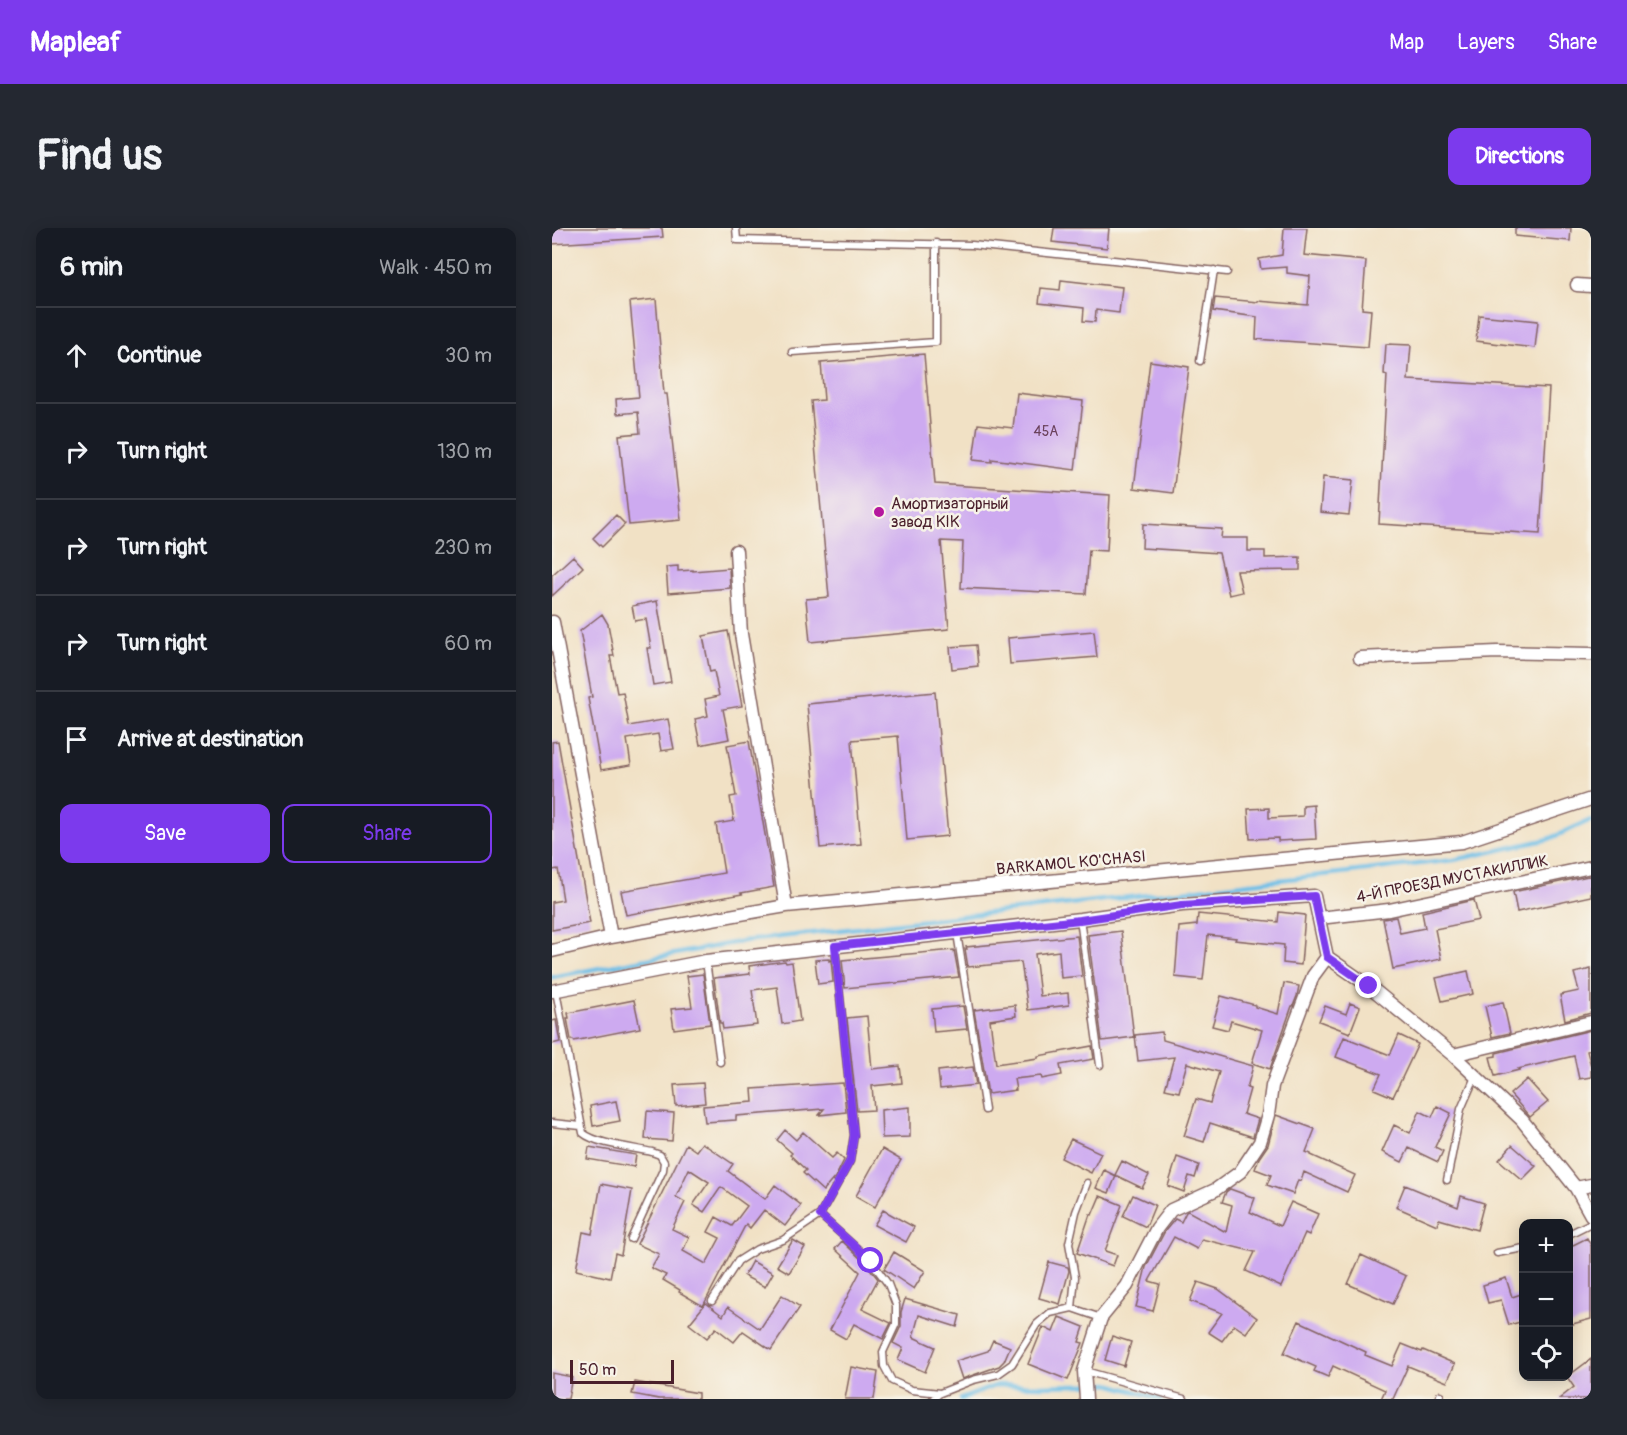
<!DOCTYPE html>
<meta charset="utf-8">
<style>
:root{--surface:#171b24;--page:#242831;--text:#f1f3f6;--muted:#9ea1a6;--line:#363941;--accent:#7c3aed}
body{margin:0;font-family:Pangolin,sans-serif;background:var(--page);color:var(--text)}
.controls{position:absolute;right:18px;bottom:18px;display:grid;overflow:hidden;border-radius:12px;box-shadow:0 3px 15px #0003}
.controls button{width:54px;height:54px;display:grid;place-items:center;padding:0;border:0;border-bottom:2px solid var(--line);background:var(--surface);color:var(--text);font:30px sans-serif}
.scale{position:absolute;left:18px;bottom:15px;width:104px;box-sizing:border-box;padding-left:6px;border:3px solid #4a1f2b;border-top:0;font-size:16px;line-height:21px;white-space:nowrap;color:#4a1f2b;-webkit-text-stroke:4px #f7f3e8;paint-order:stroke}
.stop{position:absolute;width:18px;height:18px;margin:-14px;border:4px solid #7c3aed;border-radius:50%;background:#fff}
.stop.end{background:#7c3aed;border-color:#fff;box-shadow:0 2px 6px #0008}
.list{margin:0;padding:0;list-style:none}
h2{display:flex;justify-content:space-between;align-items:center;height:78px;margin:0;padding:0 24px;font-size:26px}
h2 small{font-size:20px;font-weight:400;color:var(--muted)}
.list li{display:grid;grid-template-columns:39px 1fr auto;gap:18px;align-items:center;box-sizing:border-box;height:96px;padding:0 24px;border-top:2px solid var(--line)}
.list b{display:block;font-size:22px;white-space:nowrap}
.list em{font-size:20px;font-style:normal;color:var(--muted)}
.actions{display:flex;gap:12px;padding:18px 24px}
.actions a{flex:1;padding:14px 0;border:2px solid var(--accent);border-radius:12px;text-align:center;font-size:21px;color:var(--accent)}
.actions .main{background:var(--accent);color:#fff}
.icon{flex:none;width:33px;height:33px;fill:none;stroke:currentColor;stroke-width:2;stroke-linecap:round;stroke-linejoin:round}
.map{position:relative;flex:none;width:1039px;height:1171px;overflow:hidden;border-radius:12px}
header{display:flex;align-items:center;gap:36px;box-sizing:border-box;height:84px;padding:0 30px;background:var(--accent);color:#fff}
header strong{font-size:28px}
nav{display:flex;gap:33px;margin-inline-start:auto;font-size:21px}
.intro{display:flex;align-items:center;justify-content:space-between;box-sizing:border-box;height:144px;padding:0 36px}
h1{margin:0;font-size:42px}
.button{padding:15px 27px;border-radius:12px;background:var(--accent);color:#fff;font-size:21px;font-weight:700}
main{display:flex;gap:36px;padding:0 36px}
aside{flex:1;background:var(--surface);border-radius:12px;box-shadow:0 3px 15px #0003}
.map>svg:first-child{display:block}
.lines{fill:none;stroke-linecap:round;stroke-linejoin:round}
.stream{stroke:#6bbee7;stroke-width:4.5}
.building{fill:#cdaaf0;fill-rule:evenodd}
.service-casing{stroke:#846361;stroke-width:9}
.minor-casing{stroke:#846361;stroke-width:15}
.service{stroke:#fff;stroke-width:6}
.minor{stroke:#fff;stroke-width:12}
.route{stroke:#7c3aed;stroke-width:8}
.poi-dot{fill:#b5179e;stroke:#f7f3e8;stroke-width:2}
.labels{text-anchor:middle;stroke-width:5;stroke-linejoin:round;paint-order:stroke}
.number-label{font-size:14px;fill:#6b425c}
.poi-label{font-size:16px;fill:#4a1f2b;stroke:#f7f3e8;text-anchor:start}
.street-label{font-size:16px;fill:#4a1f2b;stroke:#f7f3e8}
</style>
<header>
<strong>Mapleaf</strong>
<nav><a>Map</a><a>Layers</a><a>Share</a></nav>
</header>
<div class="intro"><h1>Find us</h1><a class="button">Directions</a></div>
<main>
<aside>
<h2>6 min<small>Walk · 450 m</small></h2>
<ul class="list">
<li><svg class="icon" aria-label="ahead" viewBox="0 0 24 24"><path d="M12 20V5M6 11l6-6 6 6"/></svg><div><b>Continue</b></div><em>30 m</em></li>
<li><svg class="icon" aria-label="right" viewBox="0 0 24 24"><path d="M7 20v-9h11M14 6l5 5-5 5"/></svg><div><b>Turn right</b></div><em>130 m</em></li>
<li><svg class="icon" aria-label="right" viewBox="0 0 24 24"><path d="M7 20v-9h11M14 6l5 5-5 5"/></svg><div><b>Turn right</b></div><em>230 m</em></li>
<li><svg class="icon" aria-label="right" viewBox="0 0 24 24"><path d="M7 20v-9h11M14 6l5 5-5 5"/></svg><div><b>Turn right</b></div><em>60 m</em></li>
<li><svg class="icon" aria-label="arrive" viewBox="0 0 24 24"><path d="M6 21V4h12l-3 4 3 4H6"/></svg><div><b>Arrive at destination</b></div></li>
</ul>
<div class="actions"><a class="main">Save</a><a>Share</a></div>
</aside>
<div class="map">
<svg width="1039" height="1171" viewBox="0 0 1039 1171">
<rect width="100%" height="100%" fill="#f7f3e8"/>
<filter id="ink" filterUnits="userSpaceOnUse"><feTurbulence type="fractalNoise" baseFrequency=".0167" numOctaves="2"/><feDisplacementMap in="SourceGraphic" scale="12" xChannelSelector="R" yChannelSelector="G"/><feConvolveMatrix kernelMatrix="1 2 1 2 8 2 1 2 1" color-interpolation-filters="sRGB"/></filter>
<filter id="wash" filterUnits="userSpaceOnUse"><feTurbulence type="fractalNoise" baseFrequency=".008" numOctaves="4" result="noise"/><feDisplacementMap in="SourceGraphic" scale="24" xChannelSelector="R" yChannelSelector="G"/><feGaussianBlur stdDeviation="1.35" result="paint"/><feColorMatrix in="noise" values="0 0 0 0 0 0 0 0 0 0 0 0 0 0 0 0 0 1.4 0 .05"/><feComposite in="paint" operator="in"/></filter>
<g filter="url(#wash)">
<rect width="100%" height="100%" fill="#f1e1c5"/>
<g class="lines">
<path class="stream" d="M 0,749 L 192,713 L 902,632 L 997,611 L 1039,592
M 409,1171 L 445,1157 L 489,1158 L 557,1156 L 610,1171"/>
</g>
<g id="blocks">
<path class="building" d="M 0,0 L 110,0 L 111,9 L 0,16 Z
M 502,0 L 557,0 L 555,20 L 500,14 Z
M 732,0 L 755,0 L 752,27 L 814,33 L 810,81 L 819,82 L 816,119 L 704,111 L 705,89 L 661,83 L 663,70 L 706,74 L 706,73 L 756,77 L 758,48 L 735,45 L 735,39 L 709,41 L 707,31 L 730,27 Z
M 963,0 L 1019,0 L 1018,13 L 963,8 Z
M 509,52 L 570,59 L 567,85 L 544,82 L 543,94 L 531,93 L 532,80 L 487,75 L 489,60 L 508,62 Z
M 104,71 L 112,166 L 115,166 L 129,292 L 77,297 L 67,207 L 88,205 L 86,184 L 65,186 L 64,171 L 87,169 L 78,74 Z
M 927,87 L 986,93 L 983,120 L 924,113 Z
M 834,116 L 859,117 L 856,152 L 997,160 L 988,306 L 827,296 L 835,147 L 832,146 Z
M 372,126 L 383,256 L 558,267 L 555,323 L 537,322 L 534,366 L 409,360 L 411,314 L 389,313 L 397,401 L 258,414 L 254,371 L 277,369 L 259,173 L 272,172 L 269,135 Z
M 598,133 L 637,139 L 621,265 L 582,260 Z
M 465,165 L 531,173 L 523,242 L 440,231 L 440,234 L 421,232 L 426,196 L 461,200 Z
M 771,249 L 801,252 L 797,287 L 768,284 Z
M 64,287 L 73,296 L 50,319 L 41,310 Z
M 591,296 L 670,301 L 669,310 L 696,310 L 696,323 L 713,323 L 713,330 L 748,329 L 748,342 L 685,343 L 690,364 L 677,367 L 667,325 L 590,320 Z
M 21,328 L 31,339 L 0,368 L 0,347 Z
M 126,338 L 126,343 L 141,342 L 141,343 L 177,340 L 178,360 L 116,365 L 114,339 Z
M 105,373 L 119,454 L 101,457 L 95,420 L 99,420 L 94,391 L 83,393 L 80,378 Z
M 50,386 L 56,396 L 62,428 L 58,428 L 65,465 L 71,464 L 77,498 L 116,491 L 122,521 L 109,523 L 106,506 L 75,511 L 79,537 L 49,542 L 36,470 L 40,469 L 28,403 Z
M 176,403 L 190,478 L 171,481 L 177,511 L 148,517 L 143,491 L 156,488 L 153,471 L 167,468 L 162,443 L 158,444 L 151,408 Z
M 542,403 L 545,429 L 458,436 L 456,410 Z
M 424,417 L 426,438 L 400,441 L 398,419 Z
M 383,464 L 396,608 L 355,612 L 346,508 L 300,512 L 309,616 L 268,620 L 255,476 Z
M 6,513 L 38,695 L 0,702 L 0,674 L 11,672 L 6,641 L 0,642 L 0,514 Z
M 197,513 L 222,659 L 189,665 L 190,666 L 74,687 L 69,663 L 172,645 L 164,596 L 182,593 L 178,569 L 184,568 L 175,517 Z
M 762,577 L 764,611 L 726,613 L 726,610 L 698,611 L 696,581 L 717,580 L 717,590 L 751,588 L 751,578 Z
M 1036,648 L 1039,649 L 1039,668 L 965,684 L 961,664 Z
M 922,672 L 927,692 L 883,701 L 889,731 L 841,741 L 831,691 L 844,689 L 848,705 L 873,700 L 870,684 Z
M 727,684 L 753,687 L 749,737 L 731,735 L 732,717 L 683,712 L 684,710 L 656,707 L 651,752 L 623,749 L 627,699 L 645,697 L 646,686 L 726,694 Z
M 569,703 L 582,809 L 550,813 L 536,707 Z
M 525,708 L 530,748 L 509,750 L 507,723 L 483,726 L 488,768 L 516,765 L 517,777 L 476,782 L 469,734 L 416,739 L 413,721 L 415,721 L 414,719 Z
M 402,722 L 407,749 L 293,760 L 290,732 Z
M 277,731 L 277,733 L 279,732 L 281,754 L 266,756 L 263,732 Z
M 233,733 L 234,735 L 240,734 L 248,793 L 230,796 L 225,759 L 200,762 L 205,797 L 171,801 L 170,795 L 168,795 L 162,750 L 198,746 L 197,738 Z
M 1039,741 L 1039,785 L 1013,792 L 1008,767 L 1027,763 L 1022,745 Z
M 916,743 L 921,766 L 890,773 L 884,750 Z
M 151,746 L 158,796 L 122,801 L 119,781 L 140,779 L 135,748 Z
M 732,755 L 747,758 L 745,768 L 741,778 L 740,778 L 718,841 L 700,835 L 710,802 L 679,793 L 676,802 L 660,798 L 669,768 L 703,777 L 703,779 L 726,786 Z
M 82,772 L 88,800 L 22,813 L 21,812 L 19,812 L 15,790 L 17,790 L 16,785 Z
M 951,774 L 958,805 L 940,809 L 933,778 Z
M 798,775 L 808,779 L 798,805 L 767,793 L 773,778 L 794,786 Z
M 463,777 L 464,788 L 438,792 L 444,836 L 486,830 L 486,828 L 540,818 L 542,831 L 508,837 L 510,847 L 490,851 L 489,848 L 462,851 L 464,862 L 436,866 L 422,782 Z
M 411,778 L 415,801 L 382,804 L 380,781 Z
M 315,788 L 320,841 L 348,838 L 350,855 L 320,858 L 322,882 L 305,883 L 295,790 Z
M 4,792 L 8,814 L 0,816 L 0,793 Z
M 1039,802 L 1039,822 L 1035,823 L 1039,838 L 1039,849 L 1027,851 L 1022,828 L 966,841 L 967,842 L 943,848 L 938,829 L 944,828 L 944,825 Z
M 610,804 L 611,812 L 701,838 L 695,860 L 698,861 L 691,886 L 706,891 L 701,909 L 658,895 L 652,914 L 632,908 L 644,871 L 658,875 L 667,844 L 635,835 L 627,864 L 613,861 L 622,829 L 586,833 L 583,807 Z
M 847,807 L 866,816 L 841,869 L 822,861 L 829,846 L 784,829 L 792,809 L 838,827 Z
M 421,839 L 424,857 L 388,861 L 386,843 Z
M 975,851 L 996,874 L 978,889 L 958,866 Z
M 151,855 L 153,875 L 124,878 L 122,857 Z
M 291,855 L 294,884 L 267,887 L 272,881 L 184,888 L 184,892 L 153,894 L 151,878 L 201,874 L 200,861 Z
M 64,873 L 68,893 L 41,898 L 38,878 Z
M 885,878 L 899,885 L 883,919 L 891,923 L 886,934 L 857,920 L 850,934 L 830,924 L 842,897 L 858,905 L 868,883 L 880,889 Z
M 358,879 L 358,909 L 330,910 L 329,882 Z
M 95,883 L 122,885 L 120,913 L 93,911 Z
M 724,887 L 763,901 L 754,924 L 759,926 L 759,927 L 803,947 L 795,964 L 752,944 L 749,953 L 746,952 L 741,966 L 715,957 L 719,947 L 703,941 L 707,930 L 716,917 Z
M 233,902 L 244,912 L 251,904 L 280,930 L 285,925 L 292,932 L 284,948 L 271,963 L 251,945 L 254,942 L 238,927 L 240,925 L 225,912 Z
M 519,911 L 549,925 L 539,945 L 509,930 Z
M 150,915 L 181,936 L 176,943 L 213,971 L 223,957 L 249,977 L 233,998 L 212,982 L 198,1000 L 194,996 L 151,1078 L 127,1064 L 128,1062 L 111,1052 L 114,1047 L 99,1040 L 107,1026 L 85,1016 L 134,916 L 144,923 ZM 137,941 L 157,954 L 141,977 L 152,984 L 169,959 L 195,978 L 180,998 L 164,989 L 156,1004 L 168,1010 L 154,1036 L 131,1023 L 137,1009 L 120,1001 L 133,974 L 124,969 Z
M 960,917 L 984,938 L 970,952 L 947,932 Z
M 37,919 L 84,927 L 82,939 L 35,931 Z
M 330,921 L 349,932 L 323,979 L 304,968 Z
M 625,929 L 647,937 L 643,950 L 637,948 L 632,964 L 616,958 Z
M 570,933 L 597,947 L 590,960 L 563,947 Z
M 552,942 L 564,948 L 557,965 L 544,960 Z
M 49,956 L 80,962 L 69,1027 L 63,1025 L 58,1050 L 24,1042 L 31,1004 L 40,1006 Z
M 853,957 L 906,979 L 909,968 L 932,975 L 925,1002 L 887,991 L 885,997 L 844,979 Z
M 678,961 L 703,970 L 698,984 L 728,998 L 739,974 L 766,986 L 757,1007 L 753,1005 L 729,1059 L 694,1043 L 703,1024 L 650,1011 L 645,1021 L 622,1009 L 597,1053 L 608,1056 L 601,1083 L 584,1079 L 594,1039 L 613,1003 L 623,991 L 629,994 L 634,984 L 636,983 L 674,1004 L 680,977 L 670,974 L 674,964 Z
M 581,967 L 603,977 L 594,999 L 571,988 Z
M 548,968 L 570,977 L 553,1023 L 565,1027 L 561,1038 L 525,1025 L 538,986 L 540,987 Z
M 331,982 L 362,999 L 354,1014 L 322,997 Z
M 1035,1010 L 1039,1018 L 1039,1091 L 1017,1097 L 1017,1019 Z
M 241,1012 L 253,1019 L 237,1045 L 225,1038 Z
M 290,1013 L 315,1037 L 326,1051 L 310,1081 L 339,1095 L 331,1111 L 302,1096 L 294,1111 L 278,1102 L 308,1044 L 283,1021 Z
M 342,1024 L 373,1043 L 362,1061 L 332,1041 Z
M 809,1027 L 854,1048 L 841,1076 L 796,1056 Z
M 200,1033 L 221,1045 L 213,1059 L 192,1048 Z
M 497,1034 L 516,1039 L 517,1043 L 508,1076 L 487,1070 Z
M 954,1050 L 960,1069 L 972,1065 L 972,1093 L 957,1097 L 949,1072 L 936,1075 L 931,1057 Z
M 646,1054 L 666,1061 L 705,1090 L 694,1105 L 682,1097 L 670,1113 L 656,1104 L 670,1085 L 638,1073 Z
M 230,1067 L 248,1079 L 219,1122 L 191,1103 L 182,1114 L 164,1100 L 155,1110 L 137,1096 L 154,1075 L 171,1088 L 176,1079 L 208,1101 Z
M 353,1071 L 408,1087 L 405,1099 L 367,1087 L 361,1109 L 383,1119 L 373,1144 L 346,1132 L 351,1120 L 341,1115 L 349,1098 L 349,1084 Z
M 507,1089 L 532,1099 L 527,1114 L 531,1115 L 516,1152 L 476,1136 L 491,1099 L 501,1104 Z
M 747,1093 L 814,1124 L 813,1127 L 840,1138 L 850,1116 L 870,1124 L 871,1122 L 903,1136 L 895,1154 L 856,1138 L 841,1171 L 829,1171 L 833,1162 L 781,1138 L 776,1149 L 762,1143 L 764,1139 L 732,1125 Z
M 560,1108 L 579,1114 L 572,1138 L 553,1132 Z
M 441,1112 L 458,1119 L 452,1133 L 447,1138 L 410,1151 L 404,1133 L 436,1123 Z
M 1039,1131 L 1039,1171 L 1007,1171 L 1022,1159 L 1015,1149 Z
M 299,1139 L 326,1144 L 322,1171 L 293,1171 Z
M 0,1145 L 20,1149 L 16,1171 L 0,1171 Z
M 83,1154 L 146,1165 L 146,1171 L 107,1171 L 80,1166 Z"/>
</g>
</g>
<g filter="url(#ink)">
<use href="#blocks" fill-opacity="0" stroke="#846361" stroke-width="1.5"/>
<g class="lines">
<g class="service-casing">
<path id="service" d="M 184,0 L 185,12 L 420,17 L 675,44
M 240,124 L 384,114 L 384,15
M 648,133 L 662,42
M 528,691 L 548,837
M 405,705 L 433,882
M 154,733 L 168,834
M 4,763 L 31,905 C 44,916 82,920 100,924 L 108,927 L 112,934 L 111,942 L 79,1011
M 0,895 L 29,898
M 895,952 L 909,881 L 923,849
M 268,987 L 319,1033 L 336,1056 L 344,1077 L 344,1096 L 331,1124 L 332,1138 L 340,1153 L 360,1162 L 388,1165
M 1017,1006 L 1039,995
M 945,1025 L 972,1020
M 160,1073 L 186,1033 L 205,1021 L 231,1012 L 268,987 L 298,933 L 302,907 L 283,719
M 520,1080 L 523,1049 L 517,1015 L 524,984 L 535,955
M 533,1143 L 632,1171
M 381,1171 L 388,1165 L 421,1152 L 446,1146 L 460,1136 L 485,1096 L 498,1085 L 520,1080 L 549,1090
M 886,1171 L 888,1167"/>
</g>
<g class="minor-casing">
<path id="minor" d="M 1025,57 L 1039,58
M 184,323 L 189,406 L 234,678
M 1,394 L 59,709
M 808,430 L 945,424 L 1039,426
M 767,690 L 837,682 L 1039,639
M 0,723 L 59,709 L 234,678 L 910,614 L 1039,571
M 0,763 L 154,733 L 528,691 L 630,677 L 762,668 L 775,729 L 817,758 L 901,827 L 970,892 L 1024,960 L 1039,987
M 901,827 L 1039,794
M 1024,960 L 1039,957
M 534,1171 L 532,1143 L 549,1090 L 575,1058 L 605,1000 L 619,982 L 663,962 L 688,944 L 708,914 L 716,887 L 720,858 L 761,748 L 775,729"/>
</g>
<use href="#service" class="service"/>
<use href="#minor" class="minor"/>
</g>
</g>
<g class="lines" filter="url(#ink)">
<path class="route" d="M 319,1033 L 268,987 L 298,933 L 302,907 L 283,718 L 528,692 L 630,677 L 762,668 L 775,729 L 817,758"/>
</g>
<circle class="poi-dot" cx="327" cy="284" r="6"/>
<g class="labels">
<g class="number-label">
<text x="494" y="208">45A</text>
</g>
<g class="poi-label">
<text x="339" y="281">Амортизаторный<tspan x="339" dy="18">завод KIK</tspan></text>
</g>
<g class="street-label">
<text transform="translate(519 634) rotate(-5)" y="6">BARKAMOL KO'CHASI</text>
<text transform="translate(900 650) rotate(-11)" y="6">4-Й ПРОЕЗД МУСТАКИЛЛИК</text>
</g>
</g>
</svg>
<div class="controls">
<button>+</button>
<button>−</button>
<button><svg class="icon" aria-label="locate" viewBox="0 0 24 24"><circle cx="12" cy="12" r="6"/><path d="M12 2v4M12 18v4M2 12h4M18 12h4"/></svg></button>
</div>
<div class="scale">50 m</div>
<div class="stop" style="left:319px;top:1033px"></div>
<div class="stop end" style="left:817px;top:758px"></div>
</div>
</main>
